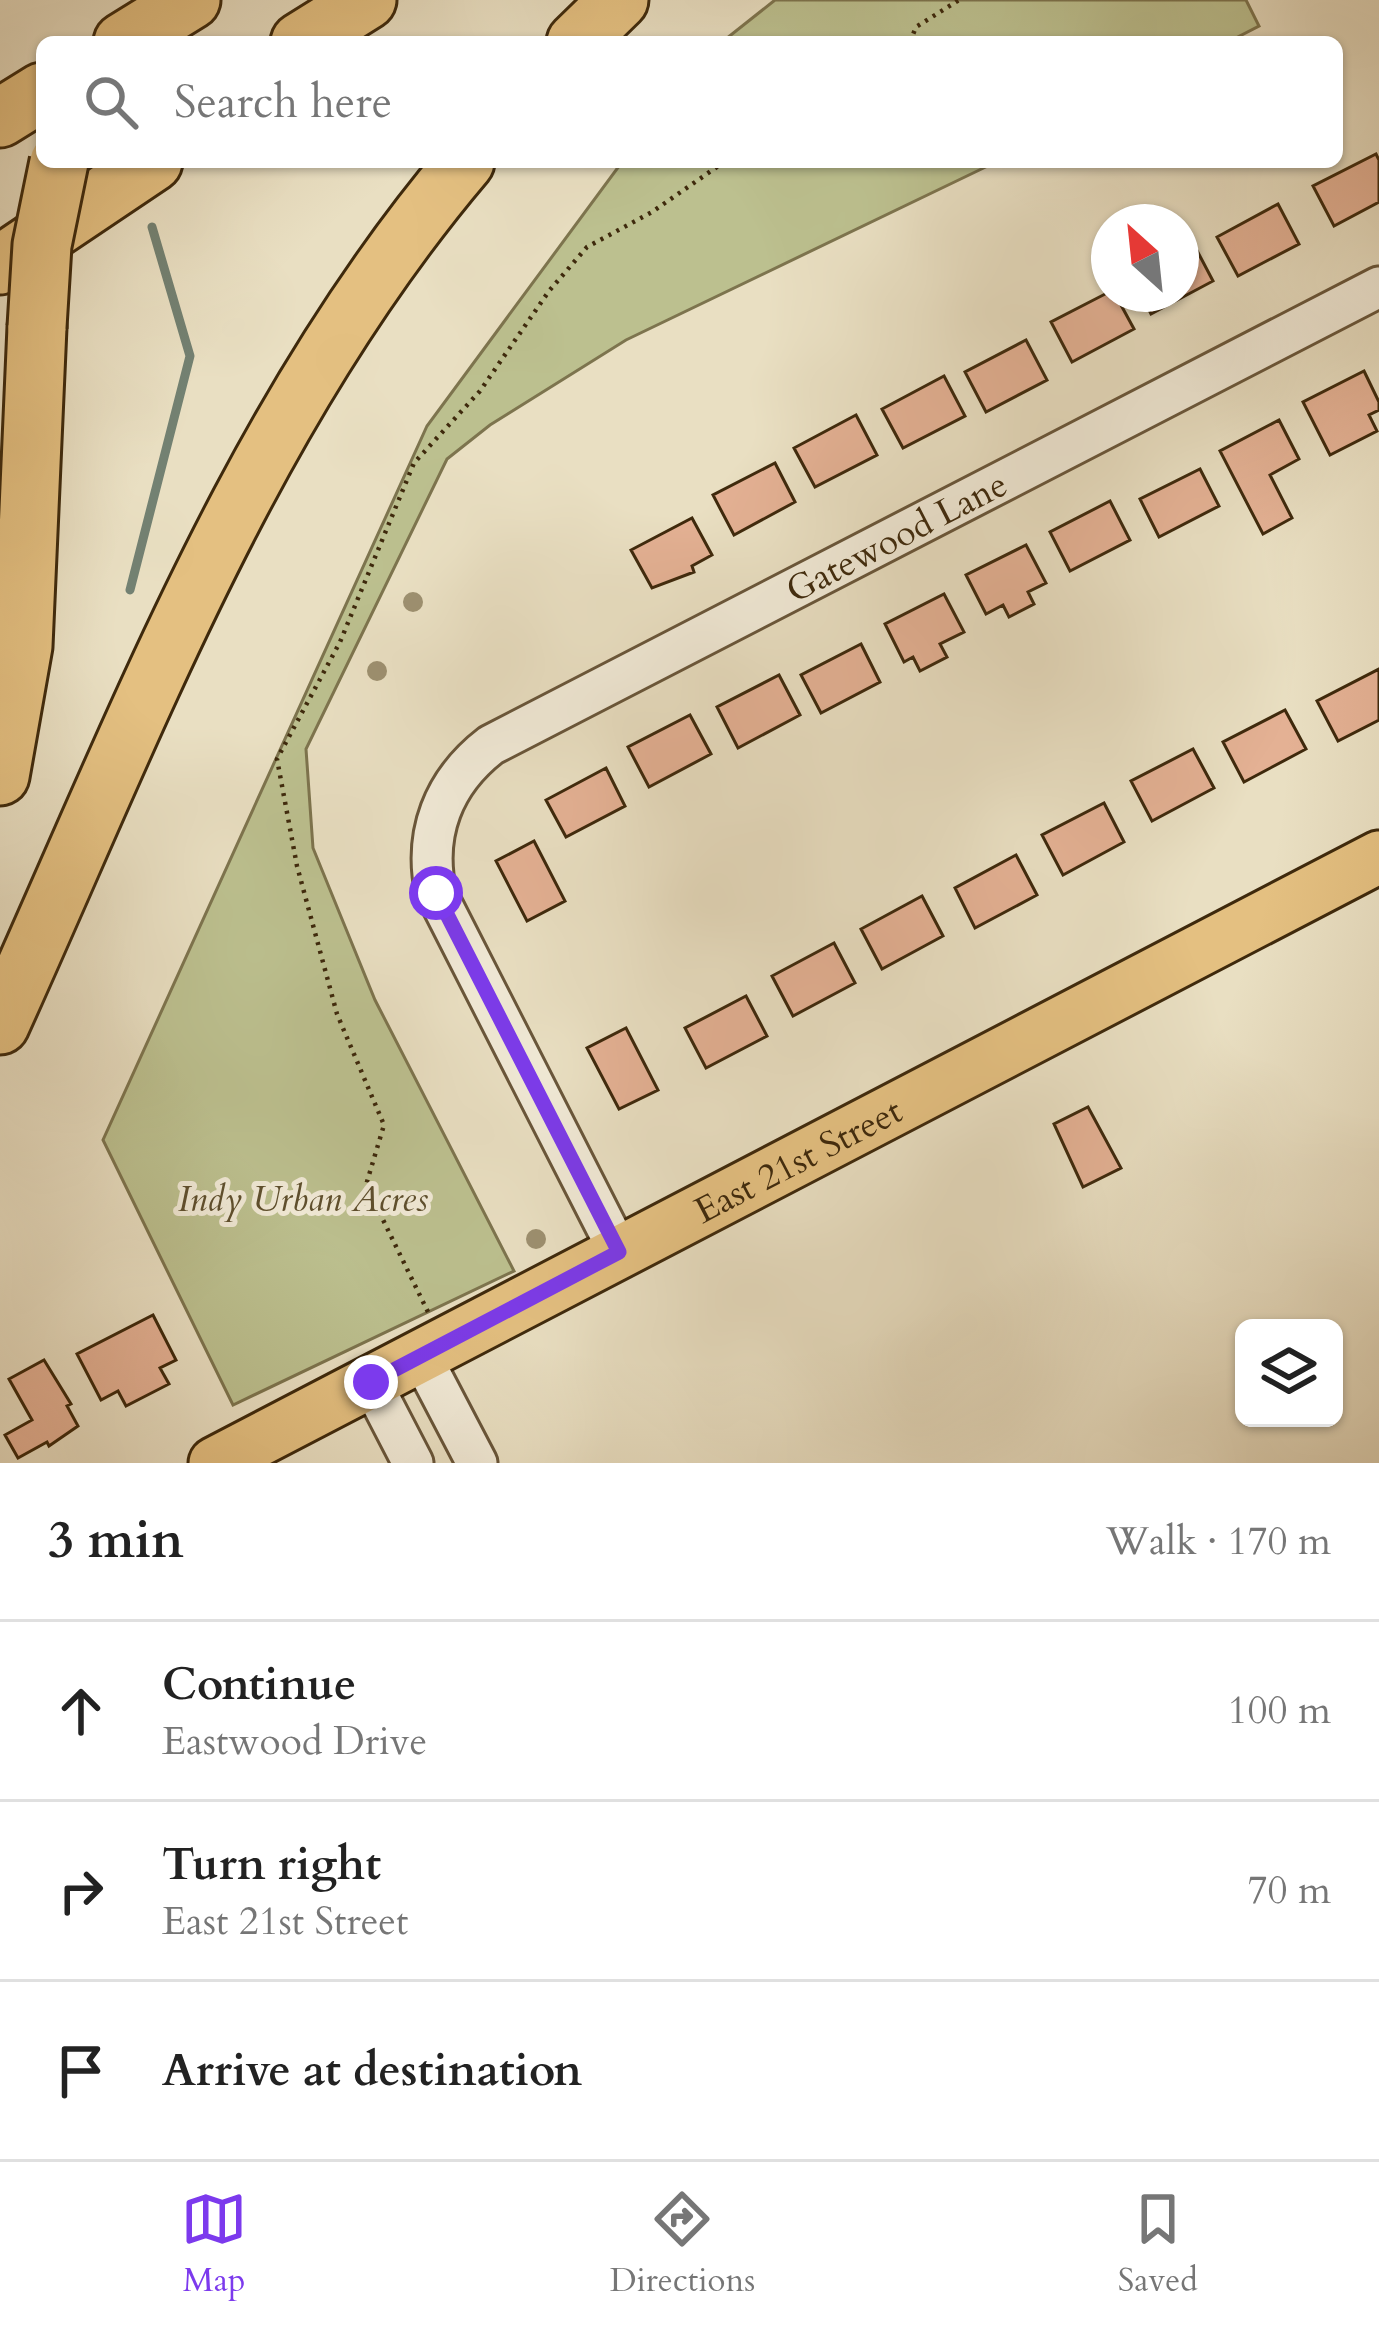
<!DOCTYPE html>
<meta charset="utf-8">
<style>
:root{--surface:#fff;--page:#f6f6f6;--text:#222;--muted:#767676;--line:#e0e0e0;--accent:#7c3aed}
body{margin:0;font-family:Cardo,serif;background:var(--page);color:var(--text)}
.controls{position:absolute;right:36px;bottom:36px;display:grid;overflow:hidden;border-radius:18px;box-shadow:0 3px 9px #0004}
.controls button{width:108px;height:108px;display:grid;place-items:center;padding:0;border:0;border-bottom:3px solid var(--line);background:var(--surface);color:var(--text);font:60px sans-serif}
.compass{position:absolute;left:1091px;top:204px;width:108px;height:108px;border-radius:50%;background:var(--surface);box-shadow:0 3px 9px #0004;rotate:333deg}
.stop{position:absolute;width:36px;height:36px;margin:-27px;border:9px solid #7c3aed;border-radius:50%;background:#fff}
.stop.end{background:#7c3aed;border-color:#fff;box-shadow:0 3px 12px #0008}
.list{margin:0;padding:0;list-style:none}
h2{display:flex;justify-content:space-between;align-items:center;height:156px;margin:0;padding:0 48px;font-size:51px}
h2 small{font-size:39px;font-weight:400;color:var(--muted)}
.list li{display:grid;grid-template-columns:78px 1fr auto;gap:36px;align-items:center;box-sizing:border-box;height:180px;padding:0 48px;border-top:3px solid var(--line)}
.list b{display:block;font-size:45px;white-space:nowrap}
.list p{margin:0;font-size:39px;white-space:nowrap;color:var(--muted)}
.list em{font-size:39px;font-style:normal;color:var(--muted)}
.icon{flex:none;width:66px;height:66px;fill:none;stroke:currentColor;stroke-width:2;stroke-linecap:round;stroke-linejoin:round}
.map{position:relative;flex:none;width:1379px;height:1463px;overflow:hidden}
.search{position:absolute;background:var(--surface);box-shadow:0 3px 9px #0004;left:36px;right:36px;top:36px;height:132px;display:flex;align-items:center;gap:30px;box-sizing:border-box;padding:0 42px;border-radius:18px;color:var(--muted);font-size:45px}
.sheet{height:696px;background:var(--surface)}
nav{display:flex;justify-content:space-around;align-items:center;box-sizing:border-box;height:168px;border-top:3px solid var(--line);background:var(--surface);font-size:33px;color:var(--muted)}
nav a{display:grid;justify-items:center;gap:6px}
nav .on{color:var(--accent)}
.map>svg:first-child{display:block}
.green{fill:#bcc08f;stroke:#7d744e;stroke-width:3}
.lines{fill:none;stroke-linecap:round;stroke-linejoin:round}
.stream{stroke:#738172;stroke-width:9}
.building{fill:#e4b194;stroke:#3e290c;stroke-width:3}
.minor-casing{stroke:#69563a;stroke-width:45}
.major-casing{stroke:#3e290c;stroke-width:57}
.highway-casing{stroke:#3e290c;stroke-width:63}
.path{stroke:#3e290c;stroke-width:4.5;stroke-dasharray:3 6;stroke-linecap:butt}
.minor{stroke:#f1ead7;stroke-width:39}
.major{stroke:#e4c081;stroke-width:51}
.highway{stroke:#e4c081;stroke-width:57}
.highway-bridge-casing{stroke:#3e290c;stroke-width:63;stroke-linecap:butt}
.highway-bridge{stroke:#e4c081;stroke-width:57}
.tree{fill:#9d9070}
.route{stroke:#7c3aed;stroke-width:15}
.labels{text-anchor:middle;stroke-width:10;stroke-linejoin:round;paint-order:stroke}
.street-label{font-size:36px;fill:#3e290c;stroke:#f1ead7}
.park-label{font-size:36px;font-style:italic;fill:#5e4f2d;stroke:#f1ead7}
</style>
<div class="map">
<svg width="1379" height="1463" viewBox="0 0 1379 1463">
<rect width="100%" height="100%" fill="#e9dfc2"/>
<filter id="stains"><feTurbulence type="fractalNoise" baseFrequency=".00167" numOctaves="4"/><feColorMatrix values="0 0 0 0 .2 0 0 0 0 .09 0 0 0 0 .02 0 0 0 .5 -.17"/></filter>
<radialGradient id="worn" r=".72"><stop offset=".6" stop-color="#630" stop-opacity="0"/><stop offset="1" stop-color="#630" stop-opacity=".3"/></radialGradient>
<path class="green" d="M 775,0 L 1246,0 L 1259,26 L 1228,42 L 722,42 Z
M 622,162 L 996,162 L 626,340 L 490,425 L 447,459 L 306,749 L 313,848 L 375,1000 L 514,1271 L 233,1405 L 103,1140 L 427,426 Z"/>
<g class="lines">
<path class="stream" d="M 130,590 L 190,356 L 152,227"/>
</g>
<path class="building" d="M 1376,154 L 1379,160 L 1379,202 L 1334,226 L 1313,186 Z
M 1278,204 L 1299,244 L 1238,276 L 1217,237 Z
M 1192,241 L 1213,281 L 1151,314 L 1141,294 L 1181,294 L 1181,247 Z
M 1109,292 L 1115,294 L 1134,329 L 1072,362 L 1051,322 Z
M 1026,340 L 1047,380 L 986,412 L 965,372 Z
M 1364,371 L 1379,402 L 1379,410 L 1369,415 L 1377,431 L 1330,455 L 1303,402 Z
M 944,376 L 965,416 L 903,448 L 882,409 Z
M 856,415 L 877,455 L 815,487 L 794,448 Z
M 1279,420 L 1299,459 L 1270,475 L 1292,518 L 1263,534 L 1220,451 Z
M 775,463 L 795,502 L 734,535 L 713,495 Z
M 1200,469 L 1219,506 L 1159,537 L 1140,499 Z
M 1110,501 L 1130,540 L 1070,571 L 1050,532 Z
M 692,518 L 712,555 L 692,566 L 694,572 L 652,588 L 631,550 Z
M 1026,545 L 1046,583 L 1028,592 L 1034,604 L 1009,617 L 1003,605 L 986,614 L 966,575 Z
M 944,594 L 964,632 L 940,644 L 947,657 L 920,671 L 913,657 L 904,662 L 885,624 Z
M 861,644 L 880,682 L 821,713 L 801,675 Z
M 1379,669 L 1379,720 L 1338,741 L 1317,701 Z
M 779,675 L 800,715 L 738,748 L 717,707 Z
M 1285,710 L 1306,749 L 1244,782 L 1223,742 Z
M 690,715 L 711,754 L 649,787 L 628,747 Z
M 1193,749 L 1214,788 L 1152,821 L 1131,781 Z
M 606,768 L 625,806 L 566,837 L 546,800 Z
M 1104,803 L 1124,842 L 1063,875 L 1042,835 Z
M 534,841 L 565,901 L 527,921 L 496,861 Z
M 1016,855 L 1037,895 L 975,928 L 955,888 Z
M 922,896 L 943,936 L 882,969 L 861,929 Z
M 834,943 L 855,983 L 793,1016 L 772,976 Z
M 746,996 L 767,1036 L 706,1068 L 685,1028 Z
M 626,1028 L 658,1090 L 619,1109 L 587,1048 Z
M 1088,1107 L 1121,1168 L 1083,1187 L 1054,1124 Z
M 153,1315 L 176,1360 L 160,1368 L 169,1384 L 126,1406 L 118,1391 L 101,1400 L 77,1354 Z
M 44,1360 L 71,1404 L 67,1406 L 78,1426 L 49,1446 L 47,1442 L 18,1458 L 5,1435 L 32,1420 L 9,1379 Z"/>
<g class="lines">
<g class="minor-casing">
<g id="minor">
<path id="s1" d="M 619,1252 L 436,893 C 423,834 443,782 491,745 L 1379,287"/>
<path d="M 421,1356 L 477,1463"/>
<path d="M 371,1382 L 413,1463"/>
</g>
</g>
<g class="major-casing">
<g id="major">
<path id="s2" d="M 215,1463 L 1379,857"/>
</g>
</g>
<g class="highway-casing">
<path id="highway" d="M 123,42 L 191,0
M 300,42 L 367,0
M 576,42 L 619,0
M 0,118 L 42,92
M 0,265 L 153,162
M 0,776 L 23,646 L 37,327
M 0,1025 C 135,727 251,414 465,162"/>
</g>
<path class="path" d="M 910,42 L 916,27 L 959,0
M 428,1312 L 366,1185 L 384,1125 L 337,1014 L 297,866 L 277,759 L 340,642 L 414,463 L 480,391 L 549,291 L 587,247 L 652,212 L 724,162"/>
<use href="#minor" class="minor"/>
<use href="#major" class="major"/>
<use href="#highway" class="highway"/>
<g class="highway-bridge-casing">
<path id="highway-bridge" d="M 37,327 L 42,245 L 59,162"/>
</g>
<use href="#highway-bridge" class="highway-bridge"/>
</g>
<g class="tree">
<circle cx="413" cy="602" r="10"/>
<circle cx="377" cy="671" r="10"/>
<circle cx="536" cy="1239" r="10"/>
</g>
<g class="lines">
<path class="route" d="M 371,1382 L 619,1252 L 436,893"/>
</g>
<g class="labels">
<g class="street-label">
<text dy="13" stroke="none"><textPath href="#s1" startOffset="1026">Gatewood Lane</textPath></text>
<text dy="13" stroke="none"><textPath href="#s2" startOffset="657">East 21st Street</textPath></text>
</g>
<g class="park-label">
<text x="303" y="1211">Indy Urban Acres</text>
</g>
</g>
<rect width="100%" height="100%" filter="url(#stains)"/>
<rect width="100%" height="100%" fill="url(#worn)"/>
</svg>
<div class="controls">
<button><svg class="icon" aria-label="layers" viewBox="0 0 24 24"><path d="M12 4l9 5-9 5-9-5zM3 14l9 5 9-5"/></svg></button>
</div>
<svg class="compass" viewBox="-18 -18 36 36"><path d="M0-13l5 13h-10z" fill="#e53935"/><path d="M0 13l5-13h-10z" fill="#767676"/></svg>
<div class="stop" style="left:436px;top:893px"></div>
<div class="stop end" style="left:371px;top:1382px"></div>
<div class="search"><svg class="icon" aria-label="search" viewBox="0 0 24 24"><circle cx="10" cy="10" r="6"/><path d="M15 15l6 6"/></svg>Search here</div>
</div>
<section class="sheet">
<h2>3 min<small>Walk · 170 m</small></h2>
<ul class="list">
<li><svg class="icon" aria-label="ahead" viewBox="0 0 24 24"><path d="M12 20V5M6 11l6-6 6 6"/></svg><div><b>Continue</b><p>Eastwood Drive</p></div><em>100 m</em></li>
<li><svg class="icon" aria-label="right" viewBox="0 0 24 24"><path d="M7 20v-9h11M14 6l5 5-5 5"/></svg><div><b>Turn right</b><p>East 21st Street</p></div><em>70 m</em></li>
<li><svg class="icon" aria-label="arrive" viewBox="0 0 24 24"><path d="M6 21V4h12l-3 4 3 4H6"/></svg><div><b>Arrive at destination</b></div></li>
</ul>
</section>
<nav>
<a class="on"><svg class="icon" aria-label="map" viewBox="0 0 24 24"><path d="M3 6l6-2 6 2 6-2v14l-6 2-6-2-6 2zM9 4v14M15 6v14"/></svg>Map</a>
<a><svg class="icon" aria-label="directions" viewBox="0 0 24 24"><path d="M12 3l9 9-9 9-9-9zM9 14v-3h6M13 9l2 2-2 2"/></svg>Directions</a>
<a><svg class="icon" aria-label="saved" viewBox="0 0 24 24"><path d="M7 4h10v16l-5-4-5 4z"/></svg>Saved</a>
</nav>
